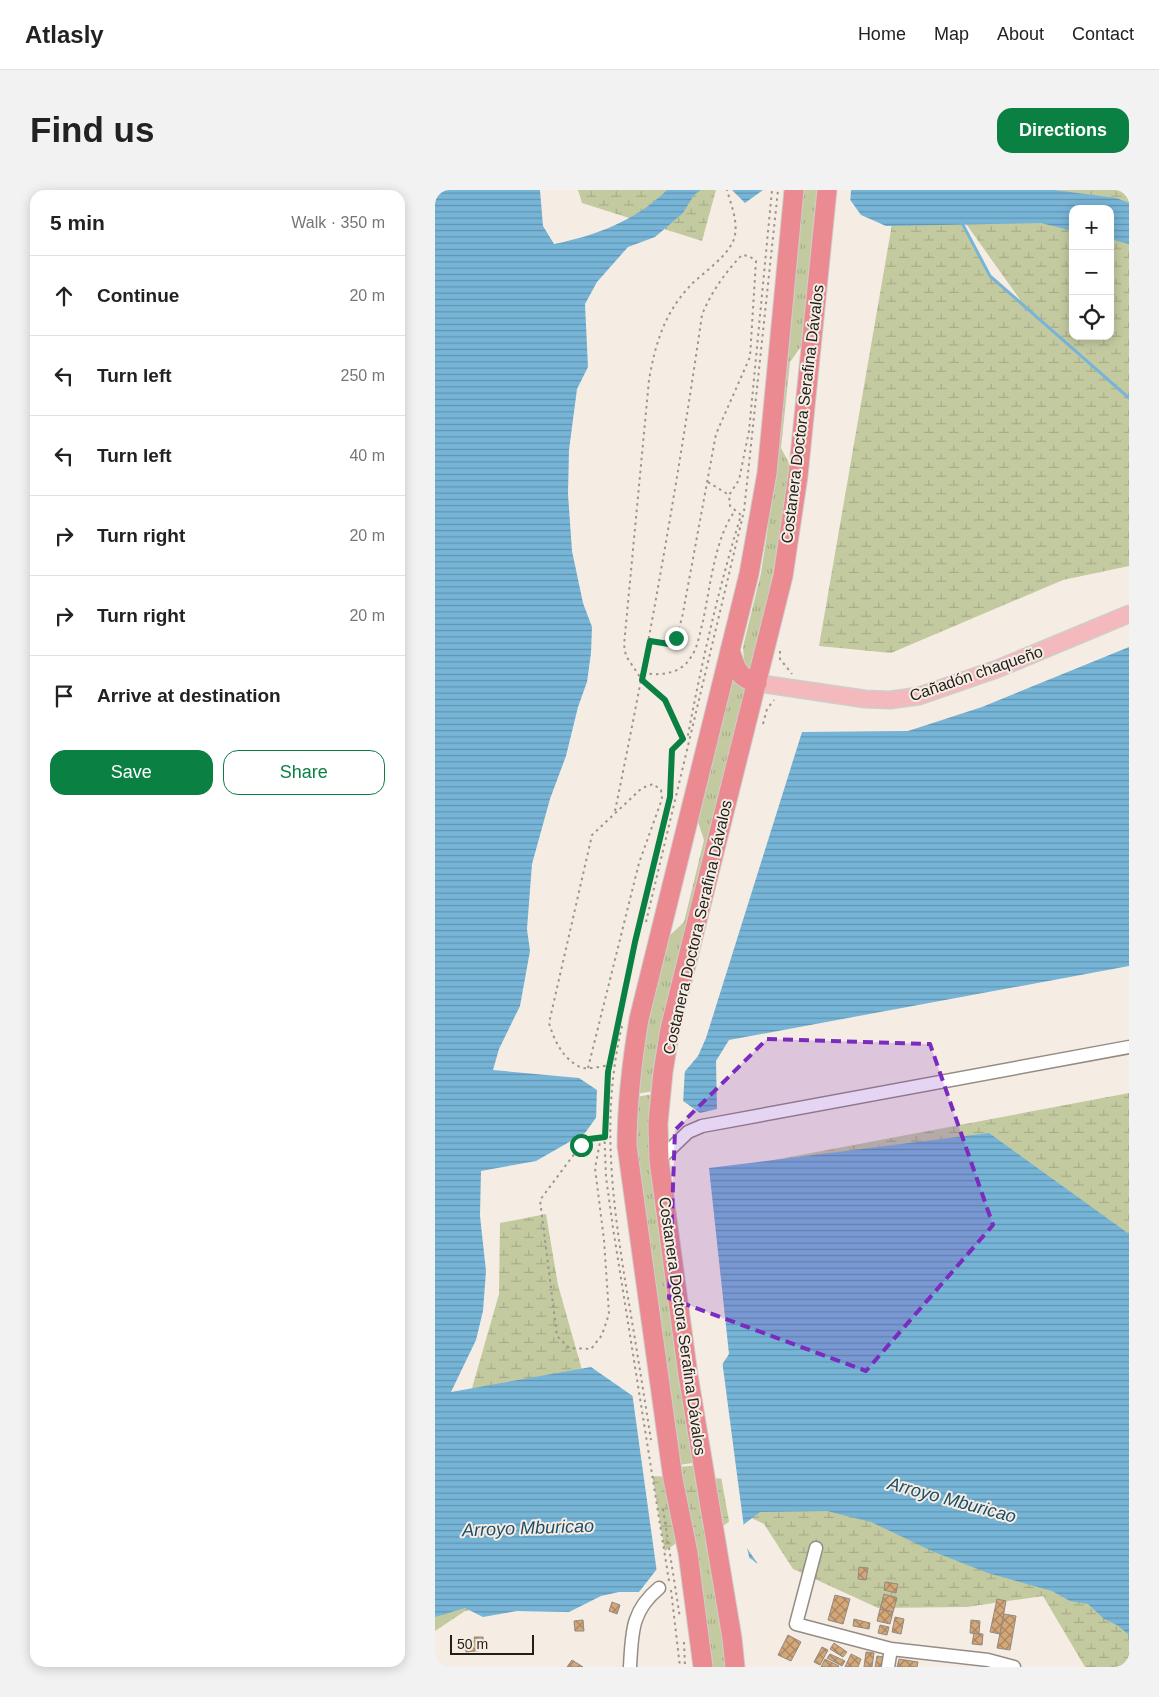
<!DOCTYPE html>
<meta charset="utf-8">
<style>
:root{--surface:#fff;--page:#f2f2f2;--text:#222;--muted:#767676;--line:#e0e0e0;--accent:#0b8043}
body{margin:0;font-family:Helvetica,sans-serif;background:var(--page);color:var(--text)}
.controls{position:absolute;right:15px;top:15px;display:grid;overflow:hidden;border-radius:10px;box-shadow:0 2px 12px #0003}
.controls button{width:45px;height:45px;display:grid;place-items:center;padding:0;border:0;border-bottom:1px solid var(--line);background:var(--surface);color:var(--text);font:25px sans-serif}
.scale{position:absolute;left:15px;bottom:12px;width:84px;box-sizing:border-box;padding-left:5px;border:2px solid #221e1b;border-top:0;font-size:14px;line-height:18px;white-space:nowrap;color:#221e1b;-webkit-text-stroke:4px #f5ede4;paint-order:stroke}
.stop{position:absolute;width:15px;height:15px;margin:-11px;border:4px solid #0b8043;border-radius:50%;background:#fff}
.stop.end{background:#0b8043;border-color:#fff;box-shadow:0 1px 5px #0008}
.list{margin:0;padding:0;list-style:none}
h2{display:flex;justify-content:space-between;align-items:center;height:65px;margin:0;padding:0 20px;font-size:21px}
h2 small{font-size:16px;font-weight:400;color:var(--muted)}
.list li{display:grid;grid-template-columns:32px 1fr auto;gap:15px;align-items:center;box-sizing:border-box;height:80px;padding:0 20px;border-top:1px solid var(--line)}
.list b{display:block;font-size:19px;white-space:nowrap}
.list em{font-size:16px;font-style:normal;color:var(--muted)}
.actions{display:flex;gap:10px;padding:15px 20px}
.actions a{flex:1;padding:11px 0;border:1px solid var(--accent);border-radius:15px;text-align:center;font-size:18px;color:var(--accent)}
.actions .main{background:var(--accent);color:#fff}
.icon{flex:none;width:28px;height:28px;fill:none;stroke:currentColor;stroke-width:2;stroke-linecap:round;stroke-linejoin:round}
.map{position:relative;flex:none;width:694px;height:1477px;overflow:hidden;border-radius:15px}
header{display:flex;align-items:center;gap:30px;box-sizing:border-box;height:70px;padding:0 25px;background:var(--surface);border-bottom:1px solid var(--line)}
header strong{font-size:24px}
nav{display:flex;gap:28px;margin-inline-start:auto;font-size:18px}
.intro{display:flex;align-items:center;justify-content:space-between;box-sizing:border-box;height:120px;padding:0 30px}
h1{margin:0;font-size:35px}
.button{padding:12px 22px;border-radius:15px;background:var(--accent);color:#fff;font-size:18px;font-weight:700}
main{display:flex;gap:30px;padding:0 30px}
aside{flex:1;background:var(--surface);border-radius:15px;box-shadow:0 2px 12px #0003}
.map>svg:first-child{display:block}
.grass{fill:url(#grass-tufts)}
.wetland{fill:url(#wetland-marsh);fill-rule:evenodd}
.water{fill:url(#water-rules)}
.pier{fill:#f5ede4}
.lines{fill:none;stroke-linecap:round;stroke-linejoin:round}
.stream{stroke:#77b5d8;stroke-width:3}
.building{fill:url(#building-cross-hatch);stroke:#928a82}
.minor-casing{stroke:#958d85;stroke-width:15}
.major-casing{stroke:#cececd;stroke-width:19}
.highway-casing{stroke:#cececd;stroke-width:21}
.path{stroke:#9b958f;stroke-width:2;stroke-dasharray:2.5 4;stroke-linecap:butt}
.minor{stroke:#fff;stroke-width:12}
.major{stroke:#f3b9bd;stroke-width:16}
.highway{stroke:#eb8b91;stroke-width:19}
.route{stroke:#0b8043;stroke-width:6}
.marked{fill:#7b2cbf;fill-opacity:0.2;stroke:#7b2cbf;stroke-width:4;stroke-dasharray:10 6;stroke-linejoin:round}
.labels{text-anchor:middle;stroke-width:4;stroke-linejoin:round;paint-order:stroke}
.street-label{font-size:16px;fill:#221e1b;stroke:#f5ede4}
.water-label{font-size:18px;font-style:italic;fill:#1d4e67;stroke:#f5ede4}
</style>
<header>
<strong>Atlasly</strong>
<nav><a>Home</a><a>Map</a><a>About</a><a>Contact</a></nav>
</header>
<div class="intro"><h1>Find us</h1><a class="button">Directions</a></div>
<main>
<aside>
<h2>5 min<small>Walk · 350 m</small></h2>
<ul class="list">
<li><svg class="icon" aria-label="ahead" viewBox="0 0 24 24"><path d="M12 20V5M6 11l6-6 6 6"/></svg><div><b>Continue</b></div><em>20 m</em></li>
<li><svg class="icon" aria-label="left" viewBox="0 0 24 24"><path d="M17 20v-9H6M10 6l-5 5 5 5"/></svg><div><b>Turn left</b></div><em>250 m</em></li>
<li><svg class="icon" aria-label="left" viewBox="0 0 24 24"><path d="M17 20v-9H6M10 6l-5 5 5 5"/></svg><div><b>Turn left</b></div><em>40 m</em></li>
<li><svg class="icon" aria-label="right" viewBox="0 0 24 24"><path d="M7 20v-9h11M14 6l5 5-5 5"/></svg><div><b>Turn right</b></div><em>20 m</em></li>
<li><svg class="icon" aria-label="right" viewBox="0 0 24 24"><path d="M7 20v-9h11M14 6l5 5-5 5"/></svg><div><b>Turn right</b></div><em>20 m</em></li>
<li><svg class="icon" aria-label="arrive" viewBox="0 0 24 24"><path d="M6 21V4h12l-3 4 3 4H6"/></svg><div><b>Arrive at destination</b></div></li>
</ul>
<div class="actions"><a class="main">Save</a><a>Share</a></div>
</aside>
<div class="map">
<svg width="694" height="1477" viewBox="0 0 694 1477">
<defs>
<pattern id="grass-tufts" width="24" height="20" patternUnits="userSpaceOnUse" patternTransform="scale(1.25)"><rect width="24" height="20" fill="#c4caa0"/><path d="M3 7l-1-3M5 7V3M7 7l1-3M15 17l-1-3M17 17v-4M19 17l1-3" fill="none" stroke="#a8ad89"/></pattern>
<pattern id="wetland-marsh" width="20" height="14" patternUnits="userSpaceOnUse" patternTransform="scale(1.25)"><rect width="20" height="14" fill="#c4caa0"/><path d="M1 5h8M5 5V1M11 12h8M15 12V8" fill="none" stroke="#a8ad89"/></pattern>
<pattern id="water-rules" width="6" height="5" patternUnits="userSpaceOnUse" patternTransform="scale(1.25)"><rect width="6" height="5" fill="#77b5d8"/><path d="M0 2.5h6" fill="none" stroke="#6193ae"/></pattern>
<pattern id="building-cross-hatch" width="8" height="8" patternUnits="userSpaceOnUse" patternTransform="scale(1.25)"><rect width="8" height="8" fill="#d3a777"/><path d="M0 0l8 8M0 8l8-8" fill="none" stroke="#ab8761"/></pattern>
</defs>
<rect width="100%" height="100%" fill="#f5ede4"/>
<path class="grass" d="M 366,0 L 385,0 L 370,151 L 355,172 L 346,258 L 356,277 L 356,298 L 317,481 L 314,482 L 309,471 L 308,457 L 326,383 L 332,344 L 344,240 Z
M 297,488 L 311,500 L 220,901 L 200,904 L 204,865 L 232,748 L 249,732 L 269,650 L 261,626 Z
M 219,904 L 264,1272 L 244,1275 L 202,1006 L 200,907 Z
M 264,1275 L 294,1477 L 275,1477 L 244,1277 Z"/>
<path class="wetland" d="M 143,0 L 281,0 L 267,51 L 147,13 Z
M 433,0 L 694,0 L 694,376 L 628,390 L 456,463 L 384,456 L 461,11 ZM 518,17 L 519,17 L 586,111 L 555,86 ZM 638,19 L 675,19 L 675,146 L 638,146 Z
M 694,903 L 694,1121 L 286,980 Z
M 111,1024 L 123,1095 L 149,1187 L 214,1286 L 300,1289 L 694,1139 L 694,1477 L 650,1477 L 608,1406 L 532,1417 L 443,1418 L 358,1379 L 329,1334 L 306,1323 L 284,1339 L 249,1348 L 224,1365 L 104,1411 L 30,1421 L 0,1441 L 0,1327 L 64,1104 L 65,1033 Z"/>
<path class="water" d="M 0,0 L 105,0 L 108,36 L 119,54 C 160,46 202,30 232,0 L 266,0 L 259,5 L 248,23 L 220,47 L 193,57 L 162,92 L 150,114 L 153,177 L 142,199 L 134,260 L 133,304 L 137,361 L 148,413 L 157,437 L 156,463 L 152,492 L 143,517 L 131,566 L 115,609 L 97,674 L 92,739 L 95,761 L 85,816 L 64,859 L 58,880 L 144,888 L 168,904 L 168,918 L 150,943 L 101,971 L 46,981 L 45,1026 L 51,1081 L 48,1121 L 41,1150 L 16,1202 L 156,1177 L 202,1209 L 229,1370 L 204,1402 L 184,1402 L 166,1406 L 134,1422 L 82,1421 L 48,1427 L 30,1418 L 0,1427 Z
M 297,0 L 328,0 L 310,13 Z
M 408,0 L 619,0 L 681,8 L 694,13 L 694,54 L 675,49 L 675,19 L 638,19 L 638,41 L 606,33 L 451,36 L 426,25 Z
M 694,457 L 694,776 L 294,850 L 281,871 L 282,919 L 265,923 L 241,906 L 241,892 L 263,866 L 271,848 L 367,542 L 473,541 L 547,517 Z
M 554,943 L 694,1044 L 694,1445 L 682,1435 L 669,1429 L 653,1414 L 635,1411 L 617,1401 L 553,1383 L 499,1362 L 436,1332 L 392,1321 L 325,1322 L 308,1335 L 309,1354 L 323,1374 L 301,1358 L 273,1196 L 294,1164 L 274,978 Z"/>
<path class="pier" d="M 405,0 L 416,0 L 415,15 L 405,3 Z
M 250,878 L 248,914 L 239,906 L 239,892 Z
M 162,897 L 170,903 L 170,918 L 161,932 Z
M 287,1170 L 311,1353 L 315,1371 L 299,1359 L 270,1197 Z
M 197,1202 L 205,1208 L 231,1369 L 222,1383 Z"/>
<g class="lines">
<path class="stream" d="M 526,31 L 555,86 L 694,208"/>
</g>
<path class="building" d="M 424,1377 L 433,1378 L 431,1390 L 423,1389 Z
M 450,1392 L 463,1394 L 461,1403 L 449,1400 Z
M 449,1404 L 462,1408 L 458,1422 L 445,1419 Z
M 400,1405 L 415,1409 L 408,1434 L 393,1430 Z
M 562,1409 L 571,1411 L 565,1444 L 555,1442 Z
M 177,1412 L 185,1415 L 182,1424 L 174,1421 Z
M 445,1419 L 458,1422 L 455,1434 L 442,1431 Z
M 569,1424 L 581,1426 L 575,1460 L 562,1458 Z
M 460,1427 L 469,1429 L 466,1444 L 457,1442 Z
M 419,1429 L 435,1433 L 434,1439 L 418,1436 Z
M 148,1430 L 149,1441 L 140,1441 L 139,1431 Z
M 536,1430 L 545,1431 L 544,1444 L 535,1443 Z
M 445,1435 L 454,1437 L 452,1445 L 443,1443 Z
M 539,1443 L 548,1444 L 547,1455 L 537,1454 Z
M 353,1445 L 366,1452 L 356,1471 L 343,1465 Z
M 39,1447 L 48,1447 L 49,1460 L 31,1462 L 30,1452 L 40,1451 Z
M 399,1453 L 412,1462 L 408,1467 L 395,1459 Z
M 387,1457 L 393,1460 L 385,1475 L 379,1472 Z
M 431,1462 L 439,1463 L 437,1477 L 429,1477 Z
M 395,1464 L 410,1471 L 407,1476 L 392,1468 Z
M 416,1464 L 426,1469 L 423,1477 L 410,1477 Z
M 442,1466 L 449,1467 L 447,1477 L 440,1477 Z
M 390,1469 L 404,1476 L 403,1477 L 386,1477 Z
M 464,1469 L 483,1472 L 482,1477 L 462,1477 Z
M 137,1470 L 148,1477 L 132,1477 Z"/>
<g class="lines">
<g class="minor-casing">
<path id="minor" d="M 224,970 L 253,942 L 267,936 L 694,857
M 381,1358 L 361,1434 L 456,1459 L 553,1470 L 579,1477
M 195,1477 C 197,1443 196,1421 224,1398
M 453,1477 L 456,1459"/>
</g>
<g class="major-casing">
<path id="major" d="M 322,493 L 430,509 L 455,510 L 484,506 L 562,479 L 694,424"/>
</g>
<g class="highway-casing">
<path id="highway" d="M 295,460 C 300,477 303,488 322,493
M 268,1477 L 253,1363 L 238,1289 L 192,956 C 192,913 197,871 204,829 L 314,384 L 332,283 L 359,0
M 300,1477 L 297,1448 L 253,1185 L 224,970 L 223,933 L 228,882 L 235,839 L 348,386 L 363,286 L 392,0"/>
</g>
<path class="path" d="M 273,292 L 294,305
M 345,461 L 345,469 L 357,484
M 208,483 C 226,486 246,484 256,467 C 263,457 265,442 268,431 C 275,398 280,347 300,321
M 328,534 L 332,519 L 339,510
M 248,549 L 230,510 L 207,490 L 191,466 L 189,455 L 214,190 C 220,155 229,124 254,97 C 268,82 292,68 299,49 C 304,33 296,15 292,0
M 180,621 C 214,456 243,291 267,125 C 275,104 291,81 307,65 L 314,66 L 321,71 L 315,167 L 281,244 L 247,428 L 241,448 L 234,454 L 215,451
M 211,732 L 309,321 L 343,0
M 187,836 C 166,924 177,1009 191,1096 C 200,1148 208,1199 216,1250
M 153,878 L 204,673 L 227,609 L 226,600 L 218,594 L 207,598 L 157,645 L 114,833 C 119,850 127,867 143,876 C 151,881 166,876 175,875
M 166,947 L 160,978 L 169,1050 L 174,1124 L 167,1145 L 156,1159 L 134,1158 L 122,1146 L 105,1010 L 146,955 C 153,950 160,948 169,947
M 228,1319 L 245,1428
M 234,1391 L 178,1038 L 171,987 L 169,936 L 173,882 L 200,752 L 235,607 L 237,560 L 243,552 L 253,545 C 267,471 284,397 306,325 L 295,316 L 294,305 L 304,290 L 314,241 L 337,0
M 236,1400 L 245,1477
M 249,1452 L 250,1477"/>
<use href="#minor" class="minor"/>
<use href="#major" class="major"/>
<use href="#highway" class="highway"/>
</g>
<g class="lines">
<path class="route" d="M 146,955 L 154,949 L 170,947 L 173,882 L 200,752 L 235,607 L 237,560 L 248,549 L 230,510 L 207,490 L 215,451 L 234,454 L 241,448"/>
</g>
<path class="marked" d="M 332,849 L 495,854 L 558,1035 L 431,1181 L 234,1108 L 240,940 Z"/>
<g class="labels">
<g class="street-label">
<text transform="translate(367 224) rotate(-83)" y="6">Costanera Doctora Serafina Dávalos</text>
<text transform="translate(541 483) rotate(-19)" y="6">Cañadón chaqueño</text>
<text transform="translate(262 737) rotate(-77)" y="6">Costanera Doctora Serafina Dávalos</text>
<text transform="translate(248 1136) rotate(82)" y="6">Costanera Doctora Serafina Dávalos</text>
</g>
<g class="water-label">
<text transform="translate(517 1310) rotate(15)" y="6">Arroyo Mburicao</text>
<text transform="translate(93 1338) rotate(-2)" y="6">Arroyo Mburicao</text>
</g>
</g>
</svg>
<div class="controls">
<button>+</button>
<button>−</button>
<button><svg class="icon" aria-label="locate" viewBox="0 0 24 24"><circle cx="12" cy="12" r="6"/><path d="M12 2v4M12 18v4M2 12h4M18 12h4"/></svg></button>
</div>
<div class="scale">50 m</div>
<div class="stop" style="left:146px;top:955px"></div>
<div class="stop end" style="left:241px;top:448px"></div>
</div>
</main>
